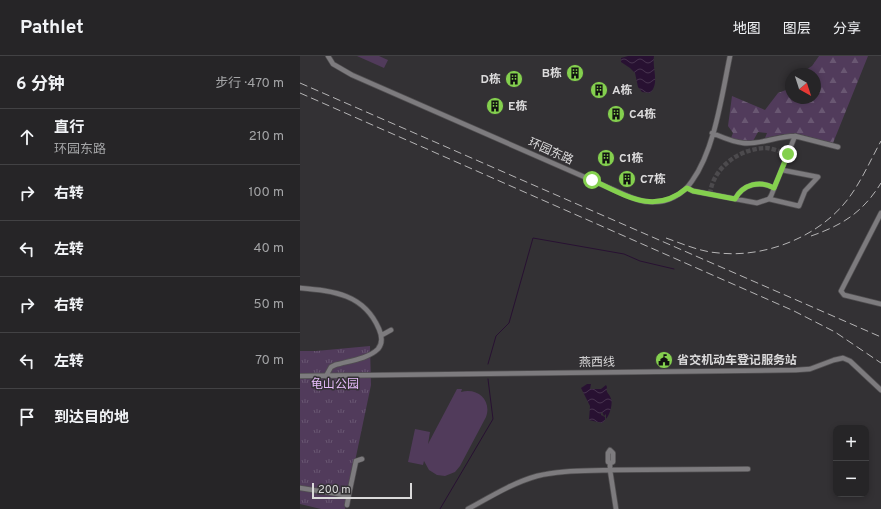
<!DOCTYPE html>
<html lang="zh">
<meta charset="utf-8">
<style>
:root{--surface:#262527;--page:#2e2d2f;--text:#f1f3f6;--muted:#a4a5a7;--line:#424244}
body{margin:0;font-family:Overpass,"Noto Sans SC",sans-serif;background:var(--page);color:var(--text)}
.controls{position:absolute;right:12px;bottom:12px;display:grid;overflow:hidden;border-radius:8px;box-shadow:0 2px 6px #0003}
.controls button{width:36px;height:36px;display:grid;place-items:center;padding:0;border:0;border-bottom:1px solid var(--line);background:var(--surface);color:var(--text);font:20px sans-serif}
.compass{position:absolute;left:485px;top:12px;width:36px;height:36px;border-radius:50%;background:var(--surface);box-shadow:0 2px 6px #0003;rotate:141deg}
.scale{position:absolute;left:12px;bottom:10px;width:100px;box-sizing:border-box;padding-left:4px;border:2px solid #dbdadb;border-top:0;font-size:11px;line-height:14px;white-space:nowrap;color:#dbdadb;-webkit-text-stroke:3px #333134;paint-order:stroke}
.stop{position:absolute;width:12px;height:12px;margin:-9px;border:3px solid #84d04e;border-radius:50%;background:#fff}
.stop.end{background:#84d04e;border-color:#fff;box-shadow:0 1px 4px #0008}
.list{margin:0;padding:0;list-style:none}
h2{display:flex;justify-content:space-between;align-items:center;height:52px;margin:0;padding:0 16px;font-size:17px}
h2 small{font-size:13px;font-weight:400;color:var(--muted)}
.list li{display:grid;grid-template-columns:26px 1fr auto;gap:12px;align-items:center;box-sizing:border-box;height:56px;padding:0 16px;border-top:1px solid var(--line)}
.list b{display:block;font-size:15px;white-space:nowrap}
.list p{margin:0;font-size:13px;white-space:nowrap;color:var(--muted)}
.list em{font-size:13px;font-style:normal;color:var(--muted)}
.icon{flex:none;width:22px;height:22px;fill:none;stroke:currentColor;stroke-width:2;stroke-linecap:round;stroke-linejoin:round}
.map{position:relative;flex:none;width:581px;height:453px;overflow:hidden}
header{display:flex;align-items:center;gap:24px;box-sizing:border-box;height:56px;padding:0 20px;background:var(--surface);border-bottom:1px solid var(--line)}
header strong{font-size:19px}
nav{display:flex;gap:22px;margin-inline-start:auto;font-size:14px}
main{display:flex}
aside{flex:1;background:var(--surface)}
.map>svg:first-child{display:block}
.green{fill:#513b5b}
.forest{fill:url(#forest-firs)}
.park{fill:url(#park-tufts)}
.water{fill:url(#water-waves)}
.lines{fill:none;stroke-linecap:round;stroke-linejoin:round}
.stream{stroke:#281132;stroke-width:1}
.minor-tunnel{stroke:#4c4a4d;stroke-width:4.5;stroke-dasharray:4.5 2;stroke-linecap:butt}
.minor-casing{stroke:#514f51;stroke-width:6}
.minor{stroke:#7d7b7e;stroke-width:4.5}
.rail{stroke:#b5b4b5;stroke-width:1;stroke-dasharray:8 4;stroke-linecap:butt}
.route{stroke:#84d04e;stroke-width:5}
.labels{text-anchor:middle;stroke-width:3;stroke-linejoin:round;paint-order:stroke}
.poi-label{font-size:12px;font-weight:bold;fill:#dbdadb;stroke:#333134;text-anchor:start}
.street-label{font-size:12px;fill:#dbdadb;stroke:#333134}
.park-label{font-size:12px;fill:#e6bbfa;stroke:#333134}
</style>
<header>
<strong>Pathlet</strong>
<nav><a>地图</a><a>图层</a><a>分享</a></nav>
</header>
<main>
<aside>
<h2>6 分钟<small>步行 · 470 m</small></h2>
<ul class="list">
<li><svg class="icon" aria-label="ahead" viewBox="0 0 24 24"><path d="M12 20V5M6 11l6-6 6 6"/></svg><div><b>直行</b><p>环园东路</p></div><em>210 m</em></li>
<li><svg class="icon" aria-label="right" viewBox="0 0 24 24"><path d="M7 20v-9h11M14 6l5 5-5 5"/></svg><div><b>右转</b></div><em>100 m</em></li>
<li><svg class="icon" aria-label="left" viewBox="0 0 24 24"><path d="M17 20v-9H6M10 6l-5 5 5 5"/></svg><div><b>左转</b></div><em>40 m</em></li>
<li><svg class="icon" aria-label="right" viewBox="0 0 24 24"><path d="M7 20v-9h11M14 6l5 5-5 5"/></svg><div><b>右转</b></div><em>50 m</em></li>
<li><svg class="icon" aria-label="left" viewBox="0 0 24 24"><path d="M17 20v-9H6M10 6l-5 5 5 5"/></svg><div><b>左转</b></div><em>70 m</em></li>
<li><svg class="icon" aria-label="arrive" viewBox="0 0 24 24"><path d="M6 21V4h12l-3 4 3 4H6"/></svg><div><b>到达目的地</b></div></li>
</ul>
</aside>
<div class="map">
<svg width="581" height="453" viewBox="0 0 581 453">
<defs>
<pattern id="forest-firs" width="22" height="20" patternUnits="userSpaceOnUse"><rect width="22" height="20" fill="#513b5b"/><path d="M5 1l3.5 6h-7zM16 11l3.5 6h-7z" fill="#695772"/></pattern>
<pattern id="park-tufts" width="24" height="20" patternUnits="userSpaceOnUse"><rect width="24" height="20" fill="#513b5b"/><path d="M3 7l-1-3M5 7V3M7 7l1-3M15 17l-1-3M17 17v-4M19 17l1-3" fill="none" stroke="#695772"/></pattern>
<pattern id="water-waves" width="16" height="10" patternUnits="userSpaceOnUse"><rect width="16" height="10" fill="#281132"/><path d="M0 5q4-4 8 0t8 0" fill="none" stroke="#47334f"/></pattern>
</defs>
<rect width="100%" height="100%" fill="#333134"/>
<path class="green" d="M 57,0 L 79,0 L 88,4 L 84,12 Z
M 157,333 L 162,333 L 161,336 C 178,331 192,345 186,361 L 160,410 L 155,416 L 145,420 L 137,419 L 129,414 L 124,405 L 123,409 L 108,406 L 115,373 L 130,376 L 128,388 Z"/>
<path class="forest" d="M 519,0 L 568,0 L 533,87 L 499,78 L 484,78 L 465,82 L 467,77 L 458,76 L 453,85 L 441,85 L 431,82 L 433,77 L 428,70 L 432,40 L 465,54 L 478,37 L 491,32 L 491,42 L 515,42 L 515,18 L 501,17 L 512,10 Z"/>
<path class="park" d="M 70,290 L 71,329 L 45,453 L 21,453 L 0,448 L 0,295 L 16,295 Z"/>
<path class="water" d="M 328,0 L 354,0 C 352,13 360,27 350,37 L 342,36 L 338,31 L 335,17 L 330,12 L 321,6 L 321,2 Z
M 287,328 L 291,328 L 290,333 L 301,333 L 306,329 L 307,331 C 305,337 310,338 311,343 C 313,347 310,359 306,363 L 306,358 L 304,360 L 302,356 L 301,357 L 301,359 L 305,361 L 305,364 L 302,367 L 289,364 L 290,350 L 281,332 Z"/>
<g class="lines">
<path class="stream" d="M 188,308 L 196,280 L 209,267 L 233,182 L 324,198 L 340,205 L 374,213
M 140,453 L 193,363 L 188,323"/>
<path class="minor-tunnel" d="M 410,138 C 413,111 440,92 467,92 C 474,93 481,96 488,98"/>
<g class="minor-casing">
<path id="minor" d="M 28,0 L 33,8 L 52,19 L 321,137 C 330,141 340,146 350,146 C 367,147 383,139 392,125 C 415,93 422,38 430,0
M 412,77 C 422,81 432,86 443,87 C 460,89 477,80 495,80
M 387,132 L 393,135 L 457,147 L 469,143 L 471,140 L 495,80 L 538,91
M 435,143 C 443,128 460,124 474,132
M 469,143 L 499,150 L 505,135 L 518,121 L 482,114
M 581,157 L 541,235 L 544,239 L 581,248
M 0,232 C 34,235 64,238 79,273 C 82,280 83,287 78,293 C 68,303 48,305 35,309 L 31,311 L 26,320
M 82,279 L 91,274
M 0,320 L 496,314 L 510,313 L 534,304 L 543,302 L 550,305 L 581,334
M 310,407 L 308,406 L 308,397 L 310,394 L 313,397 L 313,406 L 310,407 L 310,414 L 448,413
M 0,432 L 44,439 L 49,438 L 56,405 L 62,403
M 47,449 L 49,438
M 168,453 C 190,441 212,427 237,420 C 260,414 286,415 310,414 L 316,453"/>
</g>
<use href="#minor" class="minor"/>
<path class="rail" d="M 0,27 L 581,281
M 0,37 L 494,255 L 535,276 L 581,307
M 511,180 C 543,169 563,156 581,127
M 366,182 C 383,188 401,196 419,197 C 465,202 519,181 548,143 C 561,126 570,105 581,85"/>
</g>
<g class="lines">
<path class="route" d="M 292,124 C 325,139 354,160 387,132 L 393,135 L 435,143 C 443,128 460,124 474,132 L 488,98"/>
</g>
<defs>
<g id="building-disc" transform="scale(0.9)"><circle r="9.5" fill="#84d04e" stroke="#333134"/><path d="M-4-6H4V6H1V3H-1V6H-4ZM-2.5-4.3h1.7v1.8h-1.7ZM.8-4.3h1.7v1.8H.8ZM-2.5-1h1.7V.8h-1.7ZM.8-1h1.7V.8H.8Z" fill="#111"/></g>
<g id="civic-disc" transform="scale(0.9)"><circle r="9.5" fill="#84d04e" stroke="#333134"/><path d="M-.6-6.5H3V-4.5H.6V-3L4-1V1h2V6H-6V1h2V-1L-.6-3ZM-1.2 2.5V6h2.4V2.5Z" fill="#111"/></g>
</defs>
<g fill-rule="evenodd">
<use href="#building-disc" x="275" y="17"/>
<use href="#building-disc" x="214" y="23"/>
<use href="#building-disc" x="299" y="34"/>
<use href="#building-disc" x="195" y="50"/>
<use href="#building-disc" x="316" y="58"/>
<use href="#building-disc" x="306" y="102"/>
<use href="#building-disc" x="327" y="123"/>
<use href="#civic-disc" x="364" y="304"/>
</g>
<g class="labels">
<g class="poi-label">
<text x="262" y="21" text-anchor="end">B栋</text>
<text x="201" y="27" text-anchor="end">D栋</text>
<text x="312" y="38">A栋</text>
<text x="208" y="54">E栋</text>
<text x="329" y="62">C4栋</text>
<text x="319" y="106">C1栋</text>
<text x="340" y="127">C7栋</text>
<text x="377" y="308">省交机动车登记服务站</text>
</g>
<g class="street-label">
<text transform="translate(251 95) rotate(24)" y="4">环园东路</text>
<text transform="translate(297 306) rotate(-1)" y="4">燕西线</text>
</g>
<g class="park-label">
<text x="35" y="332">龟山公园</text>
</g>
</g>
</svg>
<div class="controls">
<button>+</button>
<button>−</button>
</div>
<svg class="compass" viewBox="-18 -18 36 36"><path d="M0-13l5 13h-10z" fill="#e53935"/><path d="M0 13l5-13h-10z" fill="#a4a5a7"/></svg>
<div class="scale">200 m</div>
<div class="stop" style="left:292px;top:124px"></div>
<div class="stop end" style="left:488px;top:98px"></div>
</div>
</main>
